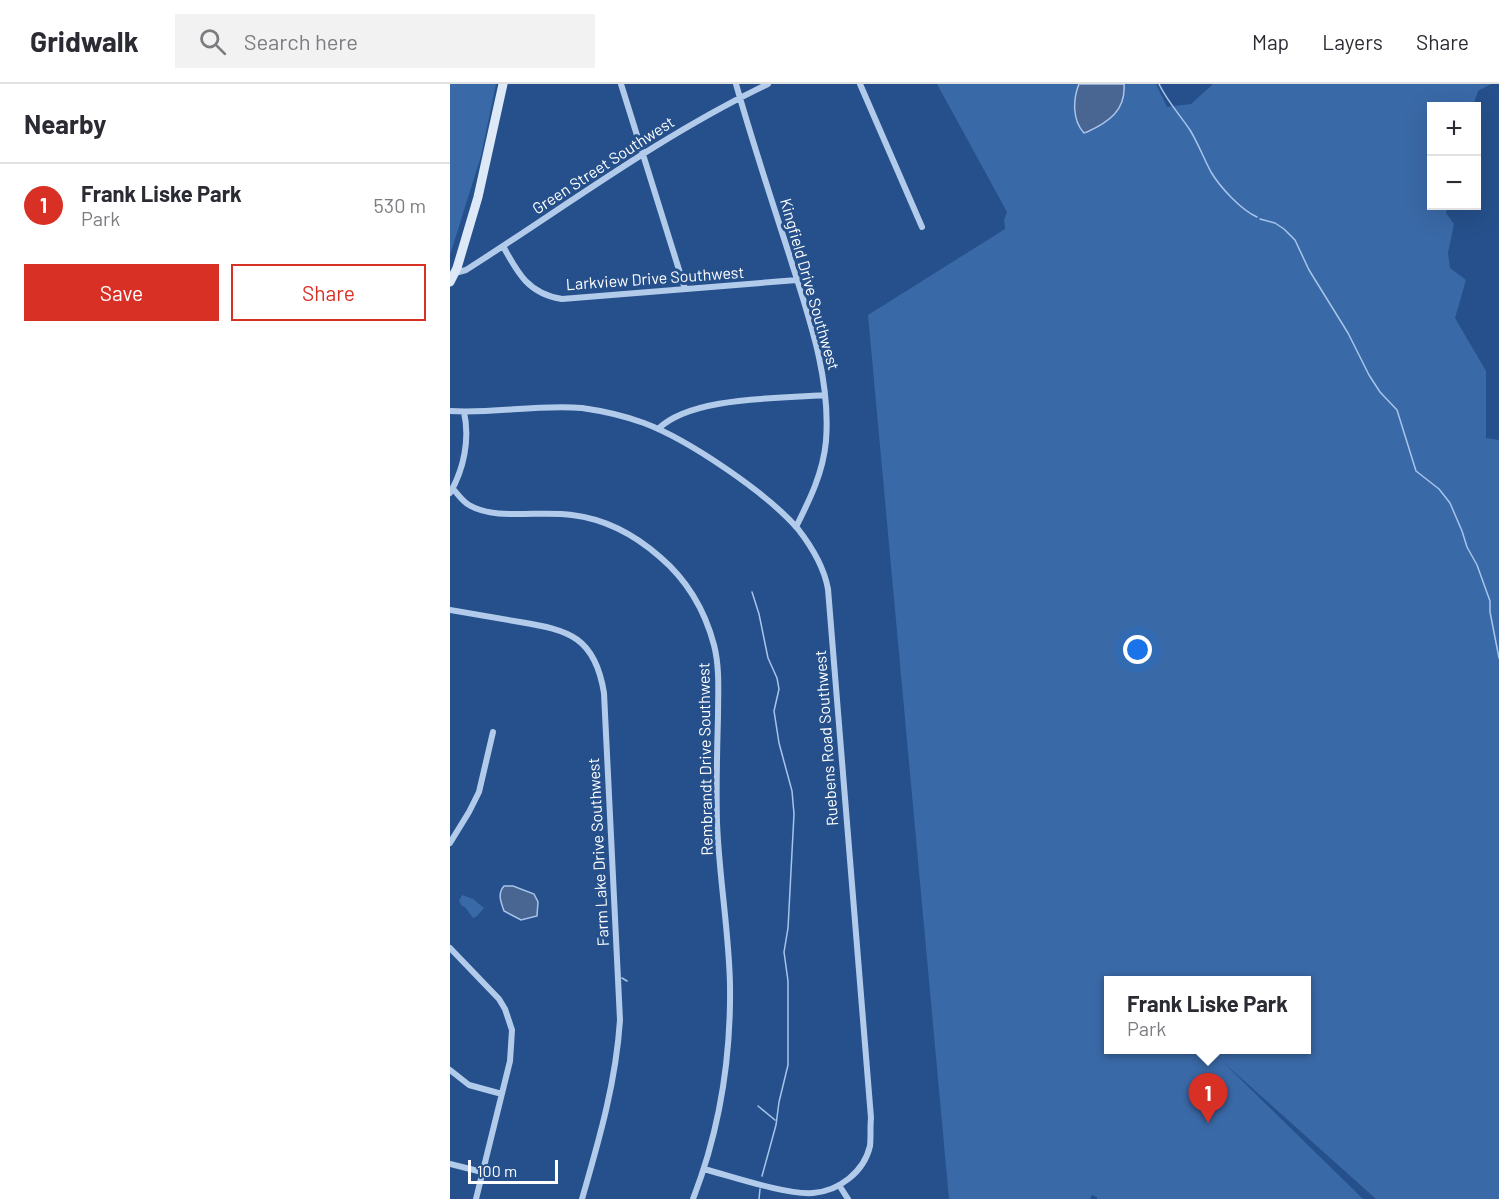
<!DOCTYPE html>
<meta charset="utf-8">
<style>
:root{--surface:#fff;--page:#f2f2f3;--text:#2b2b33;--muted:#7c7c81;--line:#e1e1e2;--accent:#d93025}
body{margin:0;font-family:Barlow,sans-serif;background:var(--page);color:var(--text)}
.controls{position:absolute;right:18px;top:18px;display:grid;overflow:hidden;border-radius:0px;box-shadow:0 6px 24px #0002}
.controls button{width:54px;height:54px;display:grid;place-items:center;padding:0;border:0;border-bottom:2px solid var(--line);background:var(--surface);color:var(--text);font:30px sans-serif}
.scale{position:absolute;left:18px;bottom:15px;width:90px;box-sizing:border-box;padding-left:6px;border:3px solid #fff;border-top:0;font-size:16px;line-height:21px;white-space:nowrap;color:#fff;-webkit-text-stroke:4px #25508b;paint-order:stroke}
.you{position:absolute;left:688px;top:566px;width:21px;height:21px;margin:-15px;border:4px solid #fff;border-radius:50%;background:#1a73e8;box-shadow:0 0 0 9px #1a73e833}
.badge{display:grid;place-items:center;width:39px;height:39px;border-radius:50%;background:var(--accent);color:#fff;font-size:20px;font-weight:700}
.pin{position:absolute;translate:-50% -50px;filter:drop-shadow(0 2px 3px #0008)}
.pin::after{content:'';position:absolute;top:32px;width:21px;height:18px;background:inherit;clip-path:polygon(0 0,100% 0,50% 100%)}
.popup{position:absolute;left:654px;top:892px;width:207px;height:78px;box-sizing:border-box;display:grid;place-content:center;border-radius:0px;background:var(--surface);filter:drop-shadow(0 2px 4px #0005);font-size:20px;white-space:nowrap;color:var(--muted)}
.popup b{font-size:22px;color:var(--text)}
.popup::after{content:'';position:absolute;left:50%;top:100%;margin-left:-12px;border:12px solid transparent;border-top-color:var(--surface)}
.list{margin:0;padding:0;list-style:none}
h2{display:flex;justify-content:space-between;align-items:center;height:78px;margin:0;padding:0 24px;font-size:26px}
h2 small{font-size:20px;font-weight:400;color:var(--muted)}
.list li{display:grid;grid-template-columns:39px 1fr auto;gap:18px;align-items:center;box-sizing:border-box;height:84px;padding:0 24px;border-top:2px solid var(--line)}
.list b{display:block;font-size:22px;white-space:nowrap}
.list p{margin:0;font-size:20px;white-space:nowrap;color:var(--muted)}
.list em{font-size:20px;font-style:normal;color:var(--muted)}
.actions{display:flex;gap:12px;padding:18px 24px}
.actions a{flex:1;padding:14px 0;border:2px solid var(--accent);border-radius:0px;text-align:center;font-size:21px;color:var(--accent)}
.actions .main{background:var(--accent);color:#fff}
.icon{flex:none;width:33px;height:33px;fill:none;stroke:currentColor;stroke-width:2;stroke-linecap:round;stroke-linejoin:round}
.map{position:relative;flex:none;width:1049px;height:1115px;overflow:hidden}
header{display:flex;align-items:center;gap:36px;box-sizing:border-box;height:84px;padding:0 30px;background:var(--surface);border-bottom:2px solid var(--line)}
header strong{font-size:28px}
nav{display:flex;gap:33px;margin-inline-start:auto;font-size:21px}
.search{width:420px;height:54px;background:var(--page);display:flex;align-items:center;gap:15px;box-sizing:border-box;padding:0 21px;border-radius:0px;color:var(--muted);font-size:22px}
main{display:flex}
aside{flex:1;background:var(--surface)}
.map>svg:first-child{display:block}
.green{fill:#3a69a7;fill-rule:evenodd}
.water{fill:#486691;stroke:#a7c5eb;stroke-width:1.5}
.lines{fill:none;stroke-linecap:round;stroke-linejoin:round}
.stream{stroke:#a7c5eb;stroke-width:1.5}
.street{stroke:#b3cbea;stroke-width:6}
.secondary{stroke:#dee9f8;stroke-width:9}
.labels{text-anchor:middle;stroke-width:6;stroke-linejoin:round;paint-order:stroke}
.street-label{font-size:16px;fill:#fff;stroke:#25508b}
</style>
<header>
<strong>Gridwalk</strong>
<div class="search"><svg class="icon" aria-label="search" viewBox="0 0 24 24"><circle cx="10" cy="10" r="6"/><path d="M15 15l6 6"/></svg>Search here</div>
<nav><a>Map</a><a>Layers</a><a>Share</a></nav>
</header>
<main>
<aside>
<h2>Nearby<small></small></h2>
<ul class="list">
<li><span class="badge">1</span><div><b>Frank Liske Park</b><p>Park</p></div><em>530 m</em></li>
</ul>
<div class="actions"><a class="main">Save</a><a>Share</a></div>
</aside>
<div class="map">
<svg width="1049" height="1115" viewBox="0 0 1049 1115">
<rect width="100%" height="100%" fill="#25508b"/>
<path class="green" d="M 0,0 L 46,0 L 31,72 L 0,171 Z
M 487,0 L 706,0 L 717,23 L 741,20 L 763,0 L 1041,0 L 1028,7 L 1023,22 L 982,22 L 982,122 L 997,122 L 996,129 L 1004,140 L 998,169 L 1000,184 L 1016,196 L 1005,234 L 1036,287 L 1036,354 L 1049,356 L 1049,1115 L 926,1115 L 772,977 L 913,1115 L 647,1115 L 647,1113 L 642,1111 L 640,1115 L 499,1115 L 418,231 L 555,145 L 554,136 L 557,128 ZM 659,896 L 857,896 L 857,966 L 659,966 Z
M 12,811 L 23,815 L 34,824 L 27,832 L 23,834 L 15,823 L 12,822 L 9,817 Z"/>
<path class="water" d="M 629,0 L 674,0 C 676,26 659,38 637,48 L 634,49 C 622,36 623,15 629,0 Z
M 54,802 L 63,802 L 84,810 L 88,818 L 87,832 L 71,836 L 54,827 C 51,818 47,810 54,802 Z"/>
<g class="lines">
<path class="stream" d="M 709,0 C 717,17 730,31 740,46 C 748,59 754,75 761,88 C 770,103 791,126 807,133
M 810,135 L 825,139 L 834,145 L 845,156 L 859,186 L 898,249 L 919,291 L 930,308 L 947,326 L 966,387 L 989,405 L 1000,419 L 1012,447 L 1017,463 L 1027,481 L 1040,517 L 1040,528 L 1049,574
M 302,508 L 309,530 L 318,574 L 327,594 L 329,605 L 324,627 L 329,659 L 342,707 L 344,730 L 338,844 L 334,868 L 338,897 L 338,981 L 329,1018 L 326,1041 L 312,1092
M 172,894 L 177,897
M 308,1022 L 325,1036
M 309,1115 L 310,1105"/>
<path class="street" d="M 171,0 L 235,205
M 286,0 C 302,57 321,114 339,170 C 358,231 381,293 376,357 C 373,389 360,415 346,443
M 410,0 L 472,143
M 53,162 C 68,190 79,210 112,215 L 347,196
M 5,189 L 16,186 C 115,123 211,51 318,0
M 0,327 C 44,330 88,320 132,324 C 153,327 175,332 194,339 C 239,356 317,409 348,445 C 362,463 374,483 378,505 L 421,1034 C 420,1043 421,1053 420,1062 C 414,1088 389,1107 363,1109 C 336,1111 281,1092 254,1085
M 208,345 C 242,312 329,315 375,311
M 3,405 C 8,410 12,417 19,421 C 46,437 90,426 122,431 C 155,435 185,451 210,473 C 237,496 255,527 264,561 C 270,584 268,610 268,633 C 267,668 266,703 267,738 C 269,793 279,847 280,901 C 281,973 269,1048 243,1115
M 0,409 C 14,385 20,355 14,328
M 0,526 C 23,530 46,534 70,538 C 119,546 145,553 154,609 L 170,936 C 166,998 149,1056 132,1115
M 0,759 L 19,728 L 29,708 L 43,648
M 0,864 L 49,915 L 55,925 L 62,946 L 60,977 L 26,1115
M 0,986 L 19,1001 L 52,1010
M 0,1080 L 32,1088
M 389,1101 L 398,1115"/>
<path class="secondary" d="M 0,198 L 7,184 L 28,113 L 53,0"/>
</g>
<g class="labels">
<g class="street-label">
<text transform="translate(153 81) rotate(-33)" y="6">Green Street Southwest</text>
<text transform="translate(205 194) rotate(-4)" y="6">Larkview Drive Southwest</text>
<text transform="translate(360 200) rotate(74)" y="6">Kingfield Drive Southwest</text>
<text transform="translate(376 654) rotate(-94)" y="6">Ruebens Road Southwest</text>
<text transform="translate(255 675) rotate(-91)" y="6">Rembrandt Drive Southwest</text>
<text transform="translate(148 768) rotate(-93)" y="6">Farm Lake Drive Southwest</text>
</g>
</g>
</svg>
<div class="controls">
<button>+</button>
<button>−</button>
</div>
<div class="scale">100 m</div>
<div class="you"></div>
<div class="pin badge" style="left:758px;top:1039px">1</div>
<div class="popup"><b>Frank Liske Park</b>Park</div>
</div>
</main>
